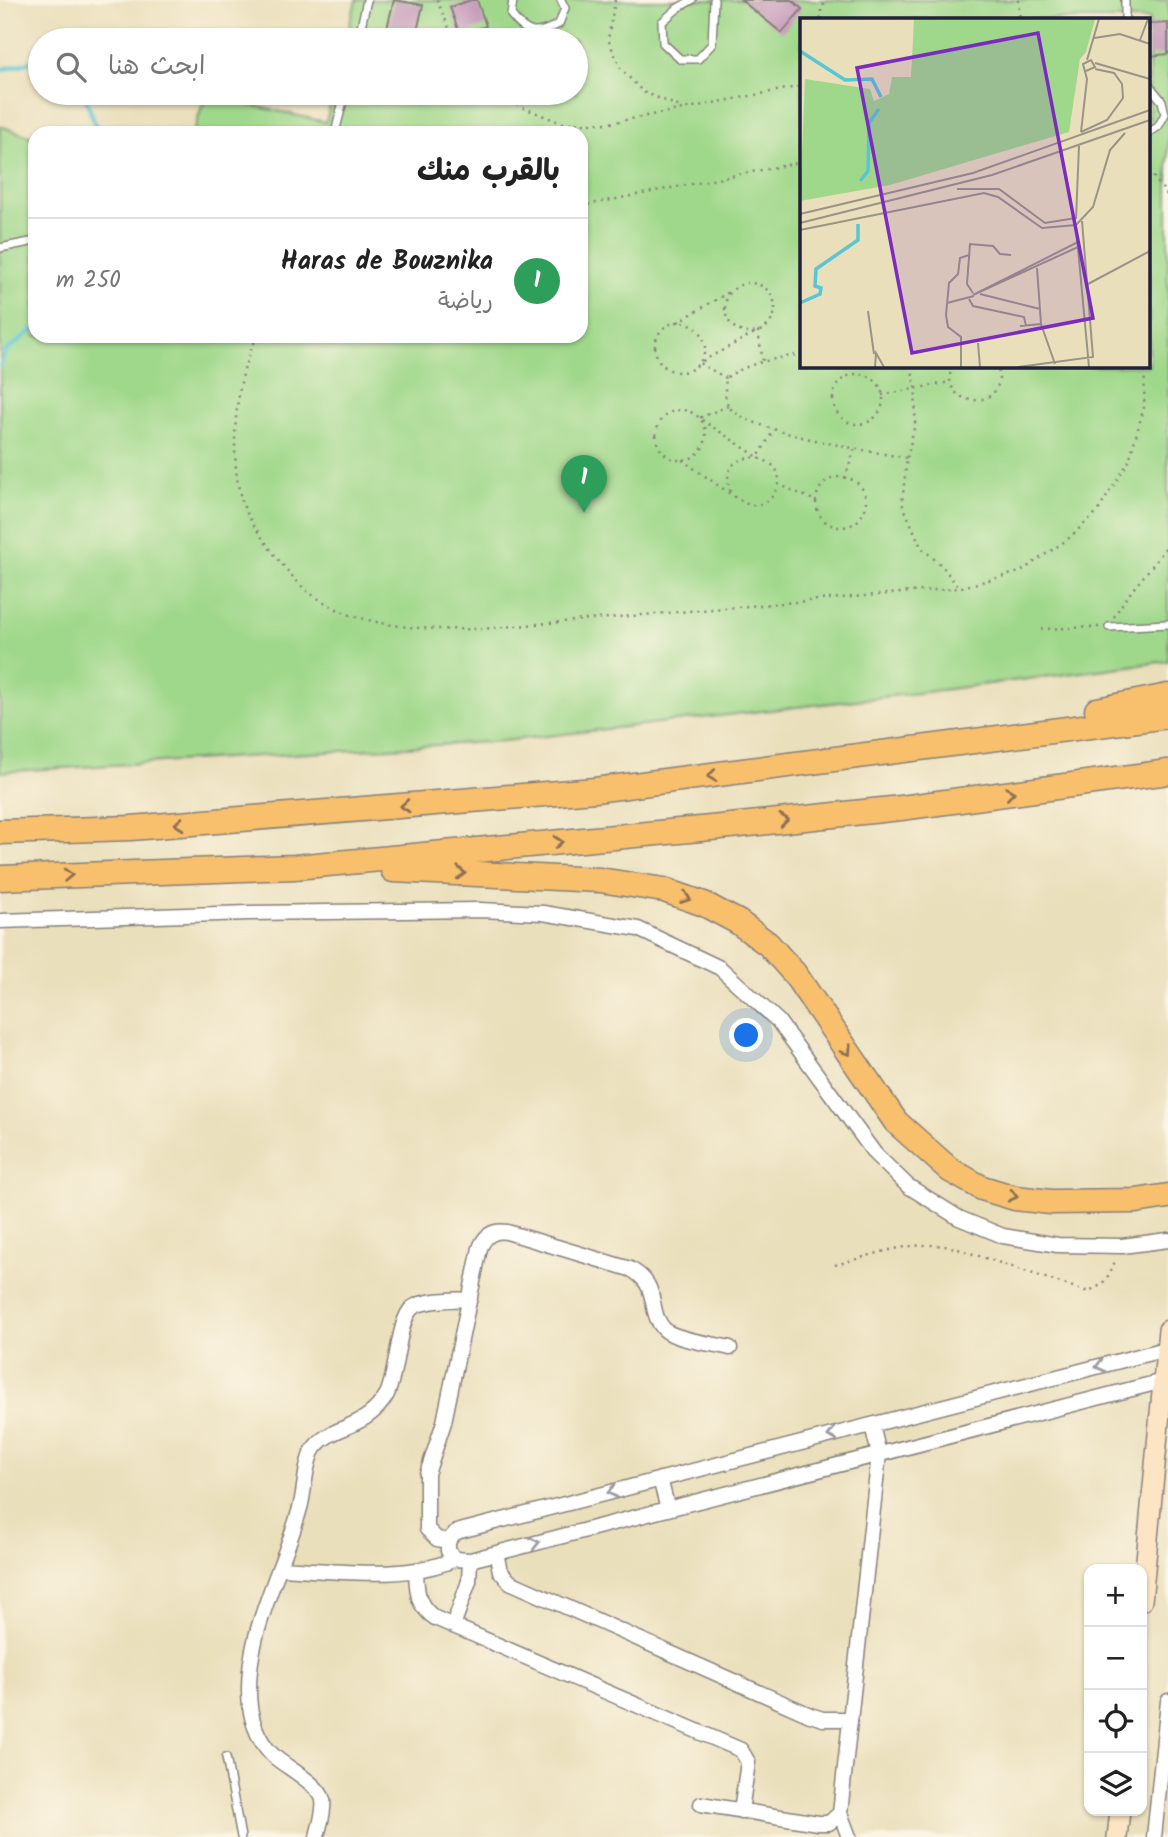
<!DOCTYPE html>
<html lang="ar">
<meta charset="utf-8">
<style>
:root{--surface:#fff;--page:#f6f6f6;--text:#222;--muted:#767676;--line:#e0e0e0;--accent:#d1495b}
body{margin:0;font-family:Kalam,"Playpen Sans Arabic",sans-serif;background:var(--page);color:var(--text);direction:rtl}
.controls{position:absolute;right:21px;bottom:21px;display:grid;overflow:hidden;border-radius:14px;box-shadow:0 2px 5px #0004}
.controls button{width:63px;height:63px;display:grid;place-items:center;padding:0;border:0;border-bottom:2px solid var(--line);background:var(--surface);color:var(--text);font:35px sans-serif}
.you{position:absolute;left:747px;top:1036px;width:24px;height:24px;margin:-18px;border:5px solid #fff;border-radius:50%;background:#1a73e8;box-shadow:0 0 0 10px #1a73e833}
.badge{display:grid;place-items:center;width:46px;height:46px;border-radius:50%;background:var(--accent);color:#fff;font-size:23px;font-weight:700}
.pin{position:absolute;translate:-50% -58px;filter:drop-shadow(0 2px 4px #0008)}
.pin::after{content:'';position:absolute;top:37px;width:24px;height:21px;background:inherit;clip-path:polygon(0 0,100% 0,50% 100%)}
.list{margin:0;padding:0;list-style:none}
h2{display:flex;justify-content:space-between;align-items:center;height:91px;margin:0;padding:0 28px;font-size:30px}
h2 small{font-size:23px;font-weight:400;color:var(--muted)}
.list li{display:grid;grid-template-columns:46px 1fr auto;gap:21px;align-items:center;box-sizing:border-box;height:126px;padding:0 28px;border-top:2px solid var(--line)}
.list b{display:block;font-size:26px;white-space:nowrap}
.list p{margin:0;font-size:23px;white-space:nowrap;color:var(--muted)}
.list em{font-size:23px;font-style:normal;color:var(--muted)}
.icon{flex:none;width:38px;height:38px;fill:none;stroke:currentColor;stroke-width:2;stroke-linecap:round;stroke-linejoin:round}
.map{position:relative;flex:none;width:1168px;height:1837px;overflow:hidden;direction:ltr}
.search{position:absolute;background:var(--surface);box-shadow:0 2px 5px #0004;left:28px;top:28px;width:560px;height:77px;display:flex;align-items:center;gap:18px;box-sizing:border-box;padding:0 24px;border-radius:38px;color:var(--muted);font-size:26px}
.panel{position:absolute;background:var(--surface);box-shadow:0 2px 5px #0004;left:28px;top:126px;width:560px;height:217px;border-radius:21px;direction:rtl}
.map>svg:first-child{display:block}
.green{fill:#a0d88b;stroke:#617d63;stroke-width:2;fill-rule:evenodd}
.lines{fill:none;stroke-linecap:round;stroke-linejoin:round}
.stream{stroke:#5ac5d3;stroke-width:4.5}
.building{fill:#c499b9}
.lane-casing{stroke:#86807b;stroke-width:10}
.street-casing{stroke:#86807b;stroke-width:17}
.secondary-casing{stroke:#86807b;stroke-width:22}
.highway-casing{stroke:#86807b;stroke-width:27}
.path{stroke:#86807b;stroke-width:2.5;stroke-dasharray:2 5;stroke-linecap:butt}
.lane{stroke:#fff;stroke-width:7}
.street{stroke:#fff;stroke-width:14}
.secondary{stroke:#fce5c4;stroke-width:19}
.highway{stroke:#f8bf6c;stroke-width:24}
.oneway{stroke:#8d7054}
.oneway2{stroke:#9c9ca7}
.inset-river{fill:none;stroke:#5ac5d3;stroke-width:3.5}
.inset-road{fill:none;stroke:#9a9388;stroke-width:2}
.view{fill:#7b2cbf;fill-opacity:0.15;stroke:#7b2cbf;stroke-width:3.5}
.inset-edge{fill:none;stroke:#22223b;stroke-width:3.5}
</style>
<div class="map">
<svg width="1168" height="1837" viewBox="0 0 1168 1837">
<rect width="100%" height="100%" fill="#fcf5e5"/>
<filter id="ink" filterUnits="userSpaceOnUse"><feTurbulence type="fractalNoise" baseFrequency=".0143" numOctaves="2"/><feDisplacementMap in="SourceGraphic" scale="14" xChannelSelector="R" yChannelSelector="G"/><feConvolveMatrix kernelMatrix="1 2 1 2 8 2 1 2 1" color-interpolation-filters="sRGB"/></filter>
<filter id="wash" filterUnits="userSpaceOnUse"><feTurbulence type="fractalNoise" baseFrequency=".00686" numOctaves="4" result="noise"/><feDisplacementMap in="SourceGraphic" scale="28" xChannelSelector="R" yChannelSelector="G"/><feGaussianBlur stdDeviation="1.57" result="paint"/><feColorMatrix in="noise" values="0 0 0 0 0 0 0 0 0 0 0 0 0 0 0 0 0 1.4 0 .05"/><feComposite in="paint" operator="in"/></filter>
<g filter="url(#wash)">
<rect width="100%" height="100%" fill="#eadfbb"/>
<path class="green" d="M 356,0 L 1168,0 L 1168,661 L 926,692 L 504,741 L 0,772 L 0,126 L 35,138 L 35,336 L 581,336 L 581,133 L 193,133 L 206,95 L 326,122 L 333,93 L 576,93 L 576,40 L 346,40 ZM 802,19 L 1149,19 L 1149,366 L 802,366 Z"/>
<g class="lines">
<path class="stream" d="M 0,70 L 38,60 L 40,62
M 84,93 L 98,133
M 0,366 L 6,351 L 35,328"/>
</g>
<g id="blocks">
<path class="building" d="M 394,0 L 423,5 L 415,40 L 384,40 Z
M 471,0 L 477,0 L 486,26 L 460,35 L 450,7 Z
M 741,0 L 792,0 L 802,9 L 782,33 Z
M 1168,23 L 1168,54 L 1149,56 L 1149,24 Z"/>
</g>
</g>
<g filter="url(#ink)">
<use href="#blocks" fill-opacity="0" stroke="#86807b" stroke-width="2"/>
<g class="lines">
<g class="lane-casing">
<path id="lane" d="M 513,0 L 511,15 C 528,36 536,36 559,24 L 565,8 L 561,0
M 692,0 L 678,8 L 662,22 L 663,43 L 680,59 L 698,59 L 712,44 L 714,0
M 1125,0 L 1125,19
M 358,40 L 367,0
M 1149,85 L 1162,101 L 1165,114 L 1158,127 L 1149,132
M 335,133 L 345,93
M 0,248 L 35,241
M 1109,627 L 1168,624
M 226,1757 L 241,1837"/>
</g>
<g class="street-casing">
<path id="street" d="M 0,921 L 249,913 L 480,910 L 543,913 L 638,929 L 720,968 L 778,1021 L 875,1154 L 908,1186 L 959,1218 L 1003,1236 L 1058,1245 L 1122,1246 L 1168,1240
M 1163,1381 L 470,1560 L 455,1559 L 448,1551 L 448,1541 L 455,1533 L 460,1531 L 1166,1349
M 660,1479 L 668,1509
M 448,1541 L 437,1539 L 427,1529 L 427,1474 L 444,1422 L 480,1248 C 485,1235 494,1230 507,1232 L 630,1269 C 662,1285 646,1312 665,1330 C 676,1340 715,1344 730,1348
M 496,1553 L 500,1571 L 510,1582 L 810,1715 L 823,1719 L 850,1719
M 279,1568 C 335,1570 404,1582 455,1559
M 416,1572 C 417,1592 417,1606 435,1618 L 741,1750 L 748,1762 L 741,1811
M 453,1626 L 469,1581 L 470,1560
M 701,1804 L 818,1823 L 829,1823 L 840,1813 L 879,1454 L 872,1425
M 840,1813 L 849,1837
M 317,1837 C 319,1826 325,1812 323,1800 C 320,1785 288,1768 276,1758 C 261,1745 253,1727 250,1707 C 242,1637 282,1574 300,1508 C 305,1491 305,1459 315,1447 C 333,1424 367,1430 387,1394 C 397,1374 398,1320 412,1308 C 423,1299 455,1300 470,1299
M 1154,1837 L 1168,1701"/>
</g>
<g class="secondary-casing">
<path id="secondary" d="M 1142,1601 L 1168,1330
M 1117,1837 L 1120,1811"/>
</g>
<g class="highway-casing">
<path id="highway" d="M 1097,710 L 1168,696
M 0,832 L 131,828 L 595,790 L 1168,716
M 393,870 L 600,880 L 664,890 L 704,904 L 738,922 L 768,944 L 794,973 L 896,1122 L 950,1170 L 982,1188 L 1015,1198 L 1051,1202 L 1136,1201 L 1168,1196
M 0,878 L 295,867 L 711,828 L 901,808 L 1168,772"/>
</g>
<path class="path" d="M 437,0 L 454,40
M 615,0 L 608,39 L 621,69 L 643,92 L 683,108
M 1018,0 L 1020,19
M 821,19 L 821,9 L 827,0
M 499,93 L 519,106 L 562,123 L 610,123 L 802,86
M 1149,171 L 1168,196
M 581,206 L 802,162
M725 308a25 25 0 1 1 50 0a25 25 0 1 1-50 0Z
M 678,322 L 729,292
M655 347a25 25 0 1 1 50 0a25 25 0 1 1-50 0Z
M 258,336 C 234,374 229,459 242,502 C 249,524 289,576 307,591 C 317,599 342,613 354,616 C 395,629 438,630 480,629 L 958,588 L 1020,572 L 1068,539 L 1098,511 L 1129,461 L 1144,407 L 1145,366
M 802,354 C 776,359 748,362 726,378 C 725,387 724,397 728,405 C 741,431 875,452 907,458
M 911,366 L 916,389 L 915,424 L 907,458 L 902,503 L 921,547 L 943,567 L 958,587
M 952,366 C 937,411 1012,412 997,366
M833 399a25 25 0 1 1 50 0a25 25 0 1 1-50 0Z
M 726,378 L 699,363 L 758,331 L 763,362
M 882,395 L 950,382
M 728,406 L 699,418 L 758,457 L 774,430
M656 435a25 25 0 1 1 50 0a25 25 0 1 1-50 0Z
M 682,460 C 693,467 742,504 750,505 C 759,506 768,503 773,495 C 802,453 711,439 731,493
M816 502a25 25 0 1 1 50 0a25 25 0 1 1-50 0Z
M 845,478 L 855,448
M 778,484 L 816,501
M 1114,617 C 1129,590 1152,569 1168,544
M 1041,629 L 1099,627
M 835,1265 C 874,1255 915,1238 955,1248 L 1085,1291 C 1104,1289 1109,1275 1116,1259"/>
<use href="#lane" class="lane"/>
<use href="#street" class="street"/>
<use href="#secondary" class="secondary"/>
<use href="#highway" class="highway"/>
</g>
<defs><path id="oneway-chevron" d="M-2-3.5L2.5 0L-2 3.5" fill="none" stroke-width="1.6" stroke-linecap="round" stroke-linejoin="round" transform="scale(1.75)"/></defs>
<g class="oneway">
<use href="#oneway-chevron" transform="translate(712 776) rotate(173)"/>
<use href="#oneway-chevron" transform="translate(1010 793) rotate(-8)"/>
<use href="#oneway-chevron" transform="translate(405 806) rotate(175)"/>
<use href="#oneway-chevron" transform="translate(784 820) rotate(-6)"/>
<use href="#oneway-chevron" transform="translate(179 824) rotate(175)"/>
<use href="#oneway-chevron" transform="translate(558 842) rotate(-5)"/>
<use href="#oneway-chevron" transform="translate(461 873) rotate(2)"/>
<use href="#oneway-chevron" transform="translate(68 875) rotate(-2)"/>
<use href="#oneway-chevron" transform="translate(686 898) rotate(20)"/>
<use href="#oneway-chevron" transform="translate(847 1051) rotate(56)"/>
<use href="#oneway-chevron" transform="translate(1013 1196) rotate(13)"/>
</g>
<g class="oneway2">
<use href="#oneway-chevron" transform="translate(1100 1366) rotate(166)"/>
<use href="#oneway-chevron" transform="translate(832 1435) rotate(166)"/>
<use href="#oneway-chevron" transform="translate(612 1492) rotate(166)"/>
<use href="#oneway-chevron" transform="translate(535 1543) rotate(-14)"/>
</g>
</g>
<g transform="translate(800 18)">
<rect width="350" height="350" fill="#eadfbb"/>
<path d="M 114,1 L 295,1 L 286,34 L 280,41 L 269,114 L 90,167 L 0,183 L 5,61 L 70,71 L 74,83 L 89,76 L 92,59 L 111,59 Z" fill="#a0d88b"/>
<path class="inset-river" d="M 0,33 L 45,62 L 72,61 L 81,79M 60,163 L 68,153 L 69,105 L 79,91M 0,285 L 20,276 L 21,270 L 15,268 L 16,251 L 58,222 L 58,206"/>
<path class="inset-road" d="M 294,20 L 320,16 L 350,26M 340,22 L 348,1M 287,42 L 299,1M 295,45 L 350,61M 281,114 L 287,61 L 283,46 L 291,42 L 295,49 L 286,53M 281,114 L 307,102 L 323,80 L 322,66 L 314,55 L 295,51M 157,171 L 199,171 L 245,205 L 276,200M 0,196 L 173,155 L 350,92M 276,201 L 279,128M 0,205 L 192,157 L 350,102M 276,207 L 293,189 L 310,132 L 325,115M 276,209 L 289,349M 0,212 L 184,175 L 198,179 L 242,210 L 276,207M 278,224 L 173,277 L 278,229M 288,266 L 350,233M 173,275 L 167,266 L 170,226 L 193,228 L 200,236 L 211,237M 180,276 L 240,291M 169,281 L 173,288 L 224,299 L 226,308M 147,285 L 174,278M 68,293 L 74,336M 241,306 L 255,346M 220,308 L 241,306 L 237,250M 178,325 L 180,349M 75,349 L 76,335 L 84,349M 161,349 L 161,319 L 148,309 L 146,297 L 149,265 L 158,256 L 160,240 L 169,237M 218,349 L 293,339 L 282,203"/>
<path class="view" d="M 238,15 L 293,300 L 112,335 L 57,50 Z"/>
<rect width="350" height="350" class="inset-edge"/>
</g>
</svg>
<div class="controls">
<button>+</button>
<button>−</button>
<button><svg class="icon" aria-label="locate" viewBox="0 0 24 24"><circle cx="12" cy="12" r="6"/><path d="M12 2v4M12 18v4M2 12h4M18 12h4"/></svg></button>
<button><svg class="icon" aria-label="layers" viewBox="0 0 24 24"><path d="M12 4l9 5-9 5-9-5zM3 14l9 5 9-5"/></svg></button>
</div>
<div class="you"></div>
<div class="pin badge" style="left:584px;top:513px;background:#2e9e5b">1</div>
<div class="search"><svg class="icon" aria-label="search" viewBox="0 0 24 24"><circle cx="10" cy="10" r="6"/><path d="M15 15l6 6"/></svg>ابحث هنا</div>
<section class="panel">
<h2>بالقرب منك<small></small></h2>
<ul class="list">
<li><span class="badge" style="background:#2e9e5b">1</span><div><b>Haras de Bouznika</b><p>رياضة</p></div><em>250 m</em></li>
</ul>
</section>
</div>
